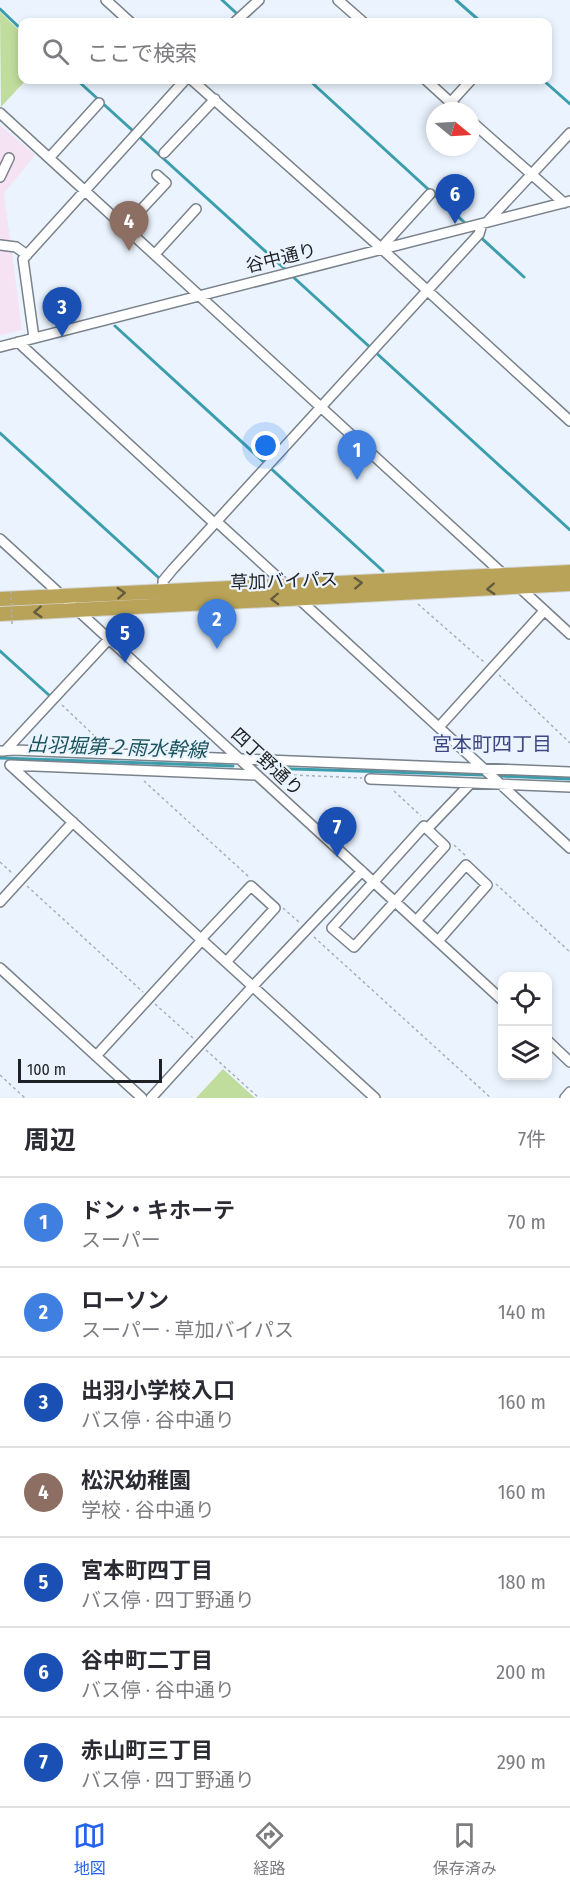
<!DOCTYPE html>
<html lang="ja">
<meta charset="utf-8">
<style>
:root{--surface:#fff;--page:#f2f2f3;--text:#2b2b33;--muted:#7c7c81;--line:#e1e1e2;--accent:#2563eb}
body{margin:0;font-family:"Fira Sans Condensed","Noto Sans JP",sans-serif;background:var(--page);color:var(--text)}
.controls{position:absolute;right:18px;bottom:18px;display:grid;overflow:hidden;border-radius:12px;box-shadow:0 3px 9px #0003}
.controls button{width:54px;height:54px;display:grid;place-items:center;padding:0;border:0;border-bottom:2px solid var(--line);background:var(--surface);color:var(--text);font:30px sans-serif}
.compass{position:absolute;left:426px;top:102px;width:54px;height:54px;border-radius:50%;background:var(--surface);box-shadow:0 3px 9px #0003;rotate:108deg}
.scale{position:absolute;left:18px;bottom:15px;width:144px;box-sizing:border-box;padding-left:6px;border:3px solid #1e2125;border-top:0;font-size:16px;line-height:21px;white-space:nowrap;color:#1e2125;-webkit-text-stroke:4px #ebf4fe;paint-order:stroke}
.you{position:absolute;left:266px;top:446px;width:21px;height:21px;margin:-15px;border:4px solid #fff;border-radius:50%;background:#1a73e8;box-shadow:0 0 0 9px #1a73e833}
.badge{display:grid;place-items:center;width:39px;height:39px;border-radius:50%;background:var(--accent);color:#fff;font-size:20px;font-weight:700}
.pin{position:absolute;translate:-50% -50px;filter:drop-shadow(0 2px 3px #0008)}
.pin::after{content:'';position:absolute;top:32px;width:21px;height:18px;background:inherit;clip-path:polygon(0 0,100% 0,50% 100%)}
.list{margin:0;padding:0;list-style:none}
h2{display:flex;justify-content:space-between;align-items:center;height:78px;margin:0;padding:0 24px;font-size:26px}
h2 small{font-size:20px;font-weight:400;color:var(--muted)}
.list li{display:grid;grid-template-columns:39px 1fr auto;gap:18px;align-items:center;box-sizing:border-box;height:90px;padding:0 24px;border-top:2px solid var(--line)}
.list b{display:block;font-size:22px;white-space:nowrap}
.list p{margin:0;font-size:20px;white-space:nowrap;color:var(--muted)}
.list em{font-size:20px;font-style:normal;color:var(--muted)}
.icon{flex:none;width:33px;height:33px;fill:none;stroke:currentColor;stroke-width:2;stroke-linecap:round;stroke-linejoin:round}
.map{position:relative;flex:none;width:570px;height:1098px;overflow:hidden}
.search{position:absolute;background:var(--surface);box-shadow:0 3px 9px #0003;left:18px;right:18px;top:18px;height:66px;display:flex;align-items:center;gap:15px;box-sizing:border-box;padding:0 21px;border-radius:12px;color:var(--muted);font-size:22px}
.sheet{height:708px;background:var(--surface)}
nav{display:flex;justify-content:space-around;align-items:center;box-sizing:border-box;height:84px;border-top:2px solid var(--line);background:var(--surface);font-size:16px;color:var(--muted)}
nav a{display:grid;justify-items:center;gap:3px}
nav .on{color:var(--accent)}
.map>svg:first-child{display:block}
.education{fill:#f5e2f3}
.green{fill:#c0dd9d}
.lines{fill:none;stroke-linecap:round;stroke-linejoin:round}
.stream{stroke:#3c9ead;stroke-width:3}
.minor-casing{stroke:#7a828b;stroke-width:12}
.highway-casing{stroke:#d2d3d3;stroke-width:16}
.path{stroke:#a8afb7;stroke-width:1.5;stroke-dasharray:3 3;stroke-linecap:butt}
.minor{stroke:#fff;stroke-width:9}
.highway{stroke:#b9a358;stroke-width:14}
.path-bridge{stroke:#a8afb7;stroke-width:1.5;stroke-dasharray:3 3;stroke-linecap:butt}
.oneway{stroke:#645c3c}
.labels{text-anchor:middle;stroke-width:4.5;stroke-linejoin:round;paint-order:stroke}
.street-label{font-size:18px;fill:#1e2125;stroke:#ebf4fe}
.neighbourhood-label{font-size:20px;fill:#3e4683;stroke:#ebf4fe}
.water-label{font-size:20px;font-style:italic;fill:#19535b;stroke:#ebf4fe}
</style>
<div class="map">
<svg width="570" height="1098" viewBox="0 0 570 1098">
<rect width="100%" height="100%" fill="#ebf4fe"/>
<path class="education" d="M 0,125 L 35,155 L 4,193 L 22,330 L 0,335 Z"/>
<path class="green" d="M 0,12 L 22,33 L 22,80 L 26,80 L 1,107 Z
M 223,1069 L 255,1098 L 196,1098 Z"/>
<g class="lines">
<path class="stream" d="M 222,0 L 246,22
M 456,0 L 481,22
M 0,9 L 22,30
M 77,80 L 286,270
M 309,80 L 524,277
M 543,80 L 570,104
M 291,275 L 570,530
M 115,326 L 383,571
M 0,433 L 159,578
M 0,651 L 50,696
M 0,758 L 233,766
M 263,768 L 483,775
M 500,776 L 570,779"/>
<g class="minor-casing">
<path id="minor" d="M 106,0 L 130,22
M 338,0 L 363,22
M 235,22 L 259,0
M 192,80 L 382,249 L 570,421
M 426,80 L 460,111
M 451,102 L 471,80
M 0,113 L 504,575
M 471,121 L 564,203
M 164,153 L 215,99
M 50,157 L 99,103
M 0,177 L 9,158
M 488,221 L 570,133
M 125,227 L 166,183 L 157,175
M 0,245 L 16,247 L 27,255
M 381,248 L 430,194
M 155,254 L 196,209
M 34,338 L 23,259 L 185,80
M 18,342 L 214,523
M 0,347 L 570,201
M 216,521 L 287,586
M 0,539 L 502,1000
M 518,586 L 570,634
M 163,590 L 163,581 L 173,569 L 479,234 L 482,224
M 298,598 L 570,848
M 439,727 L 544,611
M 0,751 L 14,750 L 570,772
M 5,751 L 109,639
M 10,765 L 375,1098
M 10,765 L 256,775
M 370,779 L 570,787
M 424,826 L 445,846 L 354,947 L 332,928 Z
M 427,829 L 470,784
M 0,902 L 73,822
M 416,921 L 466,865 L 487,885 L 438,941
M 202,938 L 251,886 L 275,908 L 227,961
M 0,968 L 142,1098
M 548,1041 L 570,1062
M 96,1056 L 203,939
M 151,1098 L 253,986 L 362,871
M 565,1098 L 570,1092"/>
</g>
<g class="highway-casing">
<path id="highway" d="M 0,599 L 570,572
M 0,614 L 570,584"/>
</g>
<path class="path" d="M 418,604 L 484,662
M 499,675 L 570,743
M 62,705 L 102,743
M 270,774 L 362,778
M 144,781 L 249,877
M 394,791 L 421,816
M 454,845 L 466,856
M 0,862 L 12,873
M 496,884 L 570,952
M 27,886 L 143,992
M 283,908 L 300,923
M 314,937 L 491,1098
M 155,1004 L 194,1039
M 206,1050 L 259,1098
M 0,1075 L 25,1098"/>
<use href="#minor" class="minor"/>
<use href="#highway" class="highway"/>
<path class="path-bridge" d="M 11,591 L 12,624"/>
</g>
<defs><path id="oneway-chevron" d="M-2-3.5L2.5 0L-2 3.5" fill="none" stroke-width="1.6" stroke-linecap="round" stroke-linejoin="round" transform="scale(1.5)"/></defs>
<g class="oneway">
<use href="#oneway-chevron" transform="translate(358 583) rotate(-3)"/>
<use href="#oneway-chevron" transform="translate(491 589) rotate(177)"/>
<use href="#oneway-chevron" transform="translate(121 593) rotate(-3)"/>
<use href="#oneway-chevron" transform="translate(275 599) rotate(178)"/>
<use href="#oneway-chevron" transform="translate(38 612) rotate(176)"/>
</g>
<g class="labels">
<g class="street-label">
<text transform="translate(281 258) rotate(-14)" y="6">谷中通り</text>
<text transform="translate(284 581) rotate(-2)" y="6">草加バイパス</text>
<text transform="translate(267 762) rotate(43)" y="6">四丁野通り</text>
</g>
<g class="neighbourhood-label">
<text x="492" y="751">宮本町四丁目</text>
</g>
<g class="water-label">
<text transform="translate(117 747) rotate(2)" y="7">出羽堀第２雨水幹線</text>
</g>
</g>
</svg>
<div class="controls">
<button><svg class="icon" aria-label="locate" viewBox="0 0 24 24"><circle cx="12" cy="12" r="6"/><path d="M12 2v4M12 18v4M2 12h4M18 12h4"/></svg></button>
<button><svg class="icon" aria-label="layers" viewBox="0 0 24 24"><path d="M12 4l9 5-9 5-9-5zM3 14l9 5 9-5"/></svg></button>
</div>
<svg class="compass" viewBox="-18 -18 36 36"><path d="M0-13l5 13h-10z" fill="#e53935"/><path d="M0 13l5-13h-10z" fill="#7c7c81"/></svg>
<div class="scale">100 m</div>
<div class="you"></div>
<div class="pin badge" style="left:357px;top:480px;background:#3f7fe0">1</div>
<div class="pin badge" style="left:217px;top:649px;background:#3f7fe0">2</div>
<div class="pin badge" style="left:62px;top:337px;background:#1a4fb4">3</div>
<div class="pin badge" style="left:129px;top:251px;background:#8d6e63">4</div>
<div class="pin badge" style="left:125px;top:663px;background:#1a4fb4">5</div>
<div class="pin badge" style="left:455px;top:224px;background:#1a4fb4">6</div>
<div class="pin badge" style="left:337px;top:857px;background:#1a4fb4">7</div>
<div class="search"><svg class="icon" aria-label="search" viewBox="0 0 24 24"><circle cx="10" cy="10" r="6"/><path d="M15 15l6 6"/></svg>ここで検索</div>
</div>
<section class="sheet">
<h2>周辺<small>7件</small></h2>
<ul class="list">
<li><span class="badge" style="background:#3f7fe0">1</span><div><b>ドン・キホーテ</b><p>スーパー</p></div><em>70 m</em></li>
<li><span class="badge" style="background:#3f7fe0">2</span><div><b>ローソン</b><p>スーパー · 草加バイパス</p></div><em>140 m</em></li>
<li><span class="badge" style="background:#1a4fb4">3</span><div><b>出羽小学校入口</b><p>バス停 · 谷中通り</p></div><em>160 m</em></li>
<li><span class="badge" style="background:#8d6e63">4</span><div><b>松沢幼稚園</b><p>学校 · 谷中通り</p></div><em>160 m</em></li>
<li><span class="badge" style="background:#1a4fb4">5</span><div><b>宮本町四丁目</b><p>バス停 · 四丁野通り</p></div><em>180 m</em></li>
<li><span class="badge" style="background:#1a4fb4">6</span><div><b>谷中町二丁目</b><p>バス停 · 谷中通り</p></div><em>200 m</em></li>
<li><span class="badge" style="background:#1a4fb4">7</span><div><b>赤山町三丁目</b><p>バス停 · 四丁野通り</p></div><em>290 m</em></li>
</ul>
</section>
<nav>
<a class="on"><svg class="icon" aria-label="map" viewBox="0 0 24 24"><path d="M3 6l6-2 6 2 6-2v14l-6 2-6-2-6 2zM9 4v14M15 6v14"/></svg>地図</a>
<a><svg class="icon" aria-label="directions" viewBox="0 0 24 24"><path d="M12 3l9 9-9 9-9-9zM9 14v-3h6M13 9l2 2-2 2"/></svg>経路</a>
<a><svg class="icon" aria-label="saved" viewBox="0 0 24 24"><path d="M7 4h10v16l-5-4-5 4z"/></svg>保存済み</a>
</nav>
